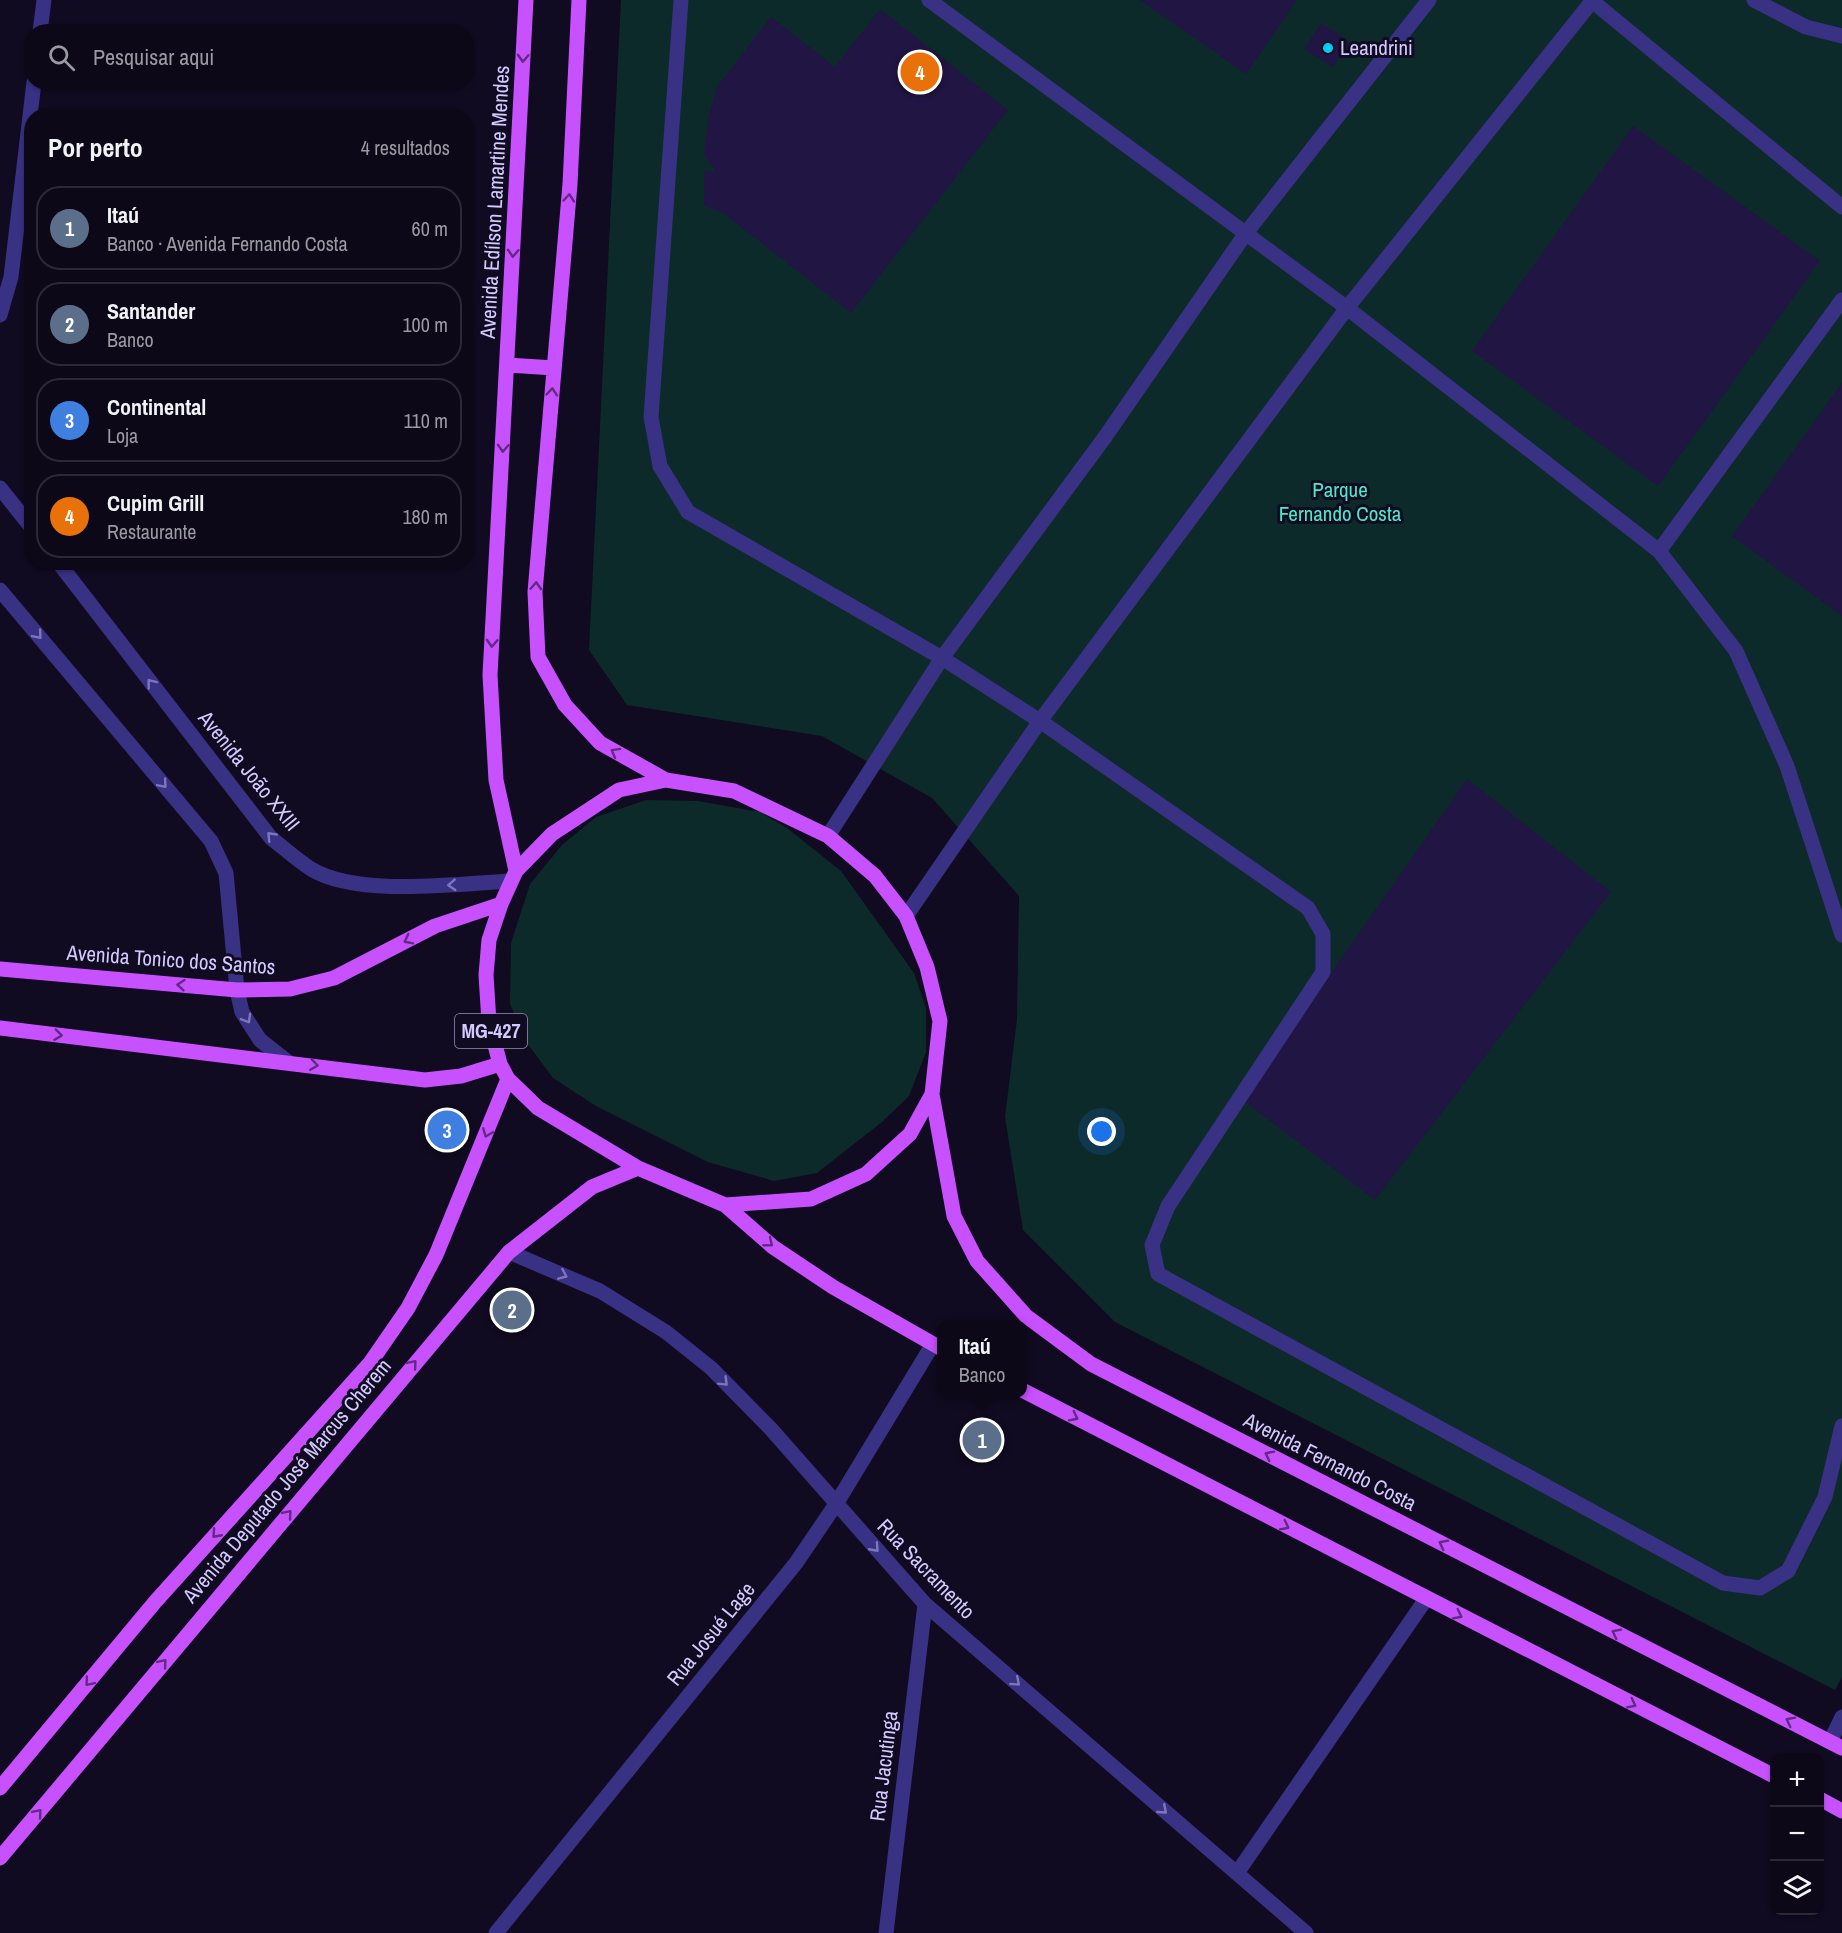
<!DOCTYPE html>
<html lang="pt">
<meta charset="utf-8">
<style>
:root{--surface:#0c0818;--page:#1a1625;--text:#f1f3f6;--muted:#9a9aa2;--line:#2c2937;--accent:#1a73e8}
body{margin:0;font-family:"Archivo Narrow",sans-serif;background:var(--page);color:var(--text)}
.controls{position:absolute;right:18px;bottom:18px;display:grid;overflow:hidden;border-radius:12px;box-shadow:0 2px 4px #0004}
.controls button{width:54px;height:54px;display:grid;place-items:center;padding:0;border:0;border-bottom:2px solid var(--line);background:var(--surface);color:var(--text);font:30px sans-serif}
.you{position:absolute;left:1102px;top:1132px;width:21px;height:21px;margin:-15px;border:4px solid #fff;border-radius:50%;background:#1a73e8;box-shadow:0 0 0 9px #1a73e833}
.badge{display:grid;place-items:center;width:39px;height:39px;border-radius:50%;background:var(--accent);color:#fff;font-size:20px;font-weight:700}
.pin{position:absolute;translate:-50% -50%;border:3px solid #fff;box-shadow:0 2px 6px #0006}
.popup{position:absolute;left:937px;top:1320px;width:90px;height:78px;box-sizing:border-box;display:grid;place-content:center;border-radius:12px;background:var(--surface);filter:drop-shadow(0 2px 4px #0005);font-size:20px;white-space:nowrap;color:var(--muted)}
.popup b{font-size:22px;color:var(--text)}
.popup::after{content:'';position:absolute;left:50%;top:100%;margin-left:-12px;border:12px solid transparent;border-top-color:var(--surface)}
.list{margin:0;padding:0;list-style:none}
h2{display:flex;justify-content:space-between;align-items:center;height:78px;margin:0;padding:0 24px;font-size:26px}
h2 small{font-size:20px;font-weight:400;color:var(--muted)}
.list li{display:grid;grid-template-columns:39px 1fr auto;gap:18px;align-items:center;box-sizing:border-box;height:84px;margin:0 12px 12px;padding:0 12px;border:2px solid var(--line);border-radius:24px}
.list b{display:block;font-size:22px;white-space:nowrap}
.list p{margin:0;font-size:20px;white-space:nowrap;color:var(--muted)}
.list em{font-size:20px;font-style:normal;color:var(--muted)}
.icon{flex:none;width:33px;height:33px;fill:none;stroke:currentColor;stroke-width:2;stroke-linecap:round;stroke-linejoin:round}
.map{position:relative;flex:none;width:1842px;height:1933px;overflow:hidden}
.search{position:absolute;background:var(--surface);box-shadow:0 2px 4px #0004;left:24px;top:24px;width:450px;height:66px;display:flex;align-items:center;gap:15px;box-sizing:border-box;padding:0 21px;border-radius:24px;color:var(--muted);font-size:22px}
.panel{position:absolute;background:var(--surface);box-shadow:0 2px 4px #0004;left:24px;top:108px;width:450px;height:462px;border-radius:24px}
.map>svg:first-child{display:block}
.green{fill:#0d2a2a}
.building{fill:#211543}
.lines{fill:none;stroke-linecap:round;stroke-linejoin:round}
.minor{stroke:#393183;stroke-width:15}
.major{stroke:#c851ff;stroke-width:15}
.oneway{stroke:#632a84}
.oneway2{stroke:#7e76bb}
.poi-dot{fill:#00cdf5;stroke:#100b20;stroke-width:2}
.labels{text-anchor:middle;stroke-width:6;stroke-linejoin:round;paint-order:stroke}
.shield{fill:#100b20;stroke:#9891bc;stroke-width:1.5}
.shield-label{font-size:20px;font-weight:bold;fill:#d3caff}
.poi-label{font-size:21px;fill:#d3caff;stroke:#100b20;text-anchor:start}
.street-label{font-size:21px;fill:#d3caff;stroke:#100b20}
.park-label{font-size:21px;fill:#4be9cb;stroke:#100b20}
</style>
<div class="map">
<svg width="1842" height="1933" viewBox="0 0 1842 1933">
<rect width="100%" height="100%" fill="#100b20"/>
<path class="green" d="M 621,0 L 1842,0 L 1842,1677 L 1835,1690 L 1115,1322 L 1023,1230 L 1005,1117 L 1017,1019 L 1019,896 L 932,798 L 822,736 L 627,705 L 589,650 Z
M 646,800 L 698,801 L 760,812 L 787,828 L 841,871 L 914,973 L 926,1008 L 926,1052 L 909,1096 L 882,1122 L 817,1173 L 774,1181 L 708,1162 L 596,1106 L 553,1078 L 527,1043 L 510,1004 L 511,943 L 530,884 L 562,845 L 596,817 Z"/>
<path class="building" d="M 1140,0 L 1297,0 L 1246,74 Z
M 880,9 L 1008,110 L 851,313 L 722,212 L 704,206 L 704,171 L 716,172 L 704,154 L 708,119 L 717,87 L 771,17 L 835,67 Z
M 1321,23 L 1350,42 L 1333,67 L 1304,49 Z
M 1633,126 L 1820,261 L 1658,486 L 1472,351 Z
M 1842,383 L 1842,616 L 1732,536 Z
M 1467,779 L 1611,892 L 1375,1200 L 1242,1100 Z"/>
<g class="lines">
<path class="minor" d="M 681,0 L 651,417 L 660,466 L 688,512 L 942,658 L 1040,721 L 1308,908 L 1323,934 L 1323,972 L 1168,1206 L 1152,1245 L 1158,1274 L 1723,1583 L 1760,1588 L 1788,1571 L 1825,1497 L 1842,1426
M 929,0 L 1347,308 L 1659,551 L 1736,651 L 1787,766 L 1842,935
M 1591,0 L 1842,207
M 1754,0 L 1806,27 L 1842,36
M 40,32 L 44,0
M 0,315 L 11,277 L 34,82
M 0,488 L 32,528
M 1659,551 L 1842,300
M 58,562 L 271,838 C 284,848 297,860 311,869 C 357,897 457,884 510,881
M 0,590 L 211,841 L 226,873 L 237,990 L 242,1012 L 260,1040 L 288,1062
M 828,836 L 942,658 L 1105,437 L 1246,233 L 1429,0
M 906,916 L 1040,721 L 1347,308 L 1593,0
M 509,1252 L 600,1291 L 666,1332 L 711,1368 L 771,1429 L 925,1604 L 1306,1933
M 1830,1742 L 1842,1717
M 1237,1873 L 1426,1599
M 496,1933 L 796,1563 L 836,1504 L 933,1344
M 886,1933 L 925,1604"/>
<path class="major" d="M 579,0 L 570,184 L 535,592 L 538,657 L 565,705 L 600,743 L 666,780
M 507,365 L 554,368
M 666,780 L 734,791 L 828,836 L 875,876 L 906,916 L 927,967 L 940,1021 L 932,1094 L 910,1134 L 866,1174 L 811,1199 L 725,1205 L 638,1168 L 538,1108 L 508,1079 L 500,1064 L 489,1022 L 486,975 L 489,940 L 501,904 L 516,871 L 552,834 L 619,790 Z
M 516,871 L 496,780 L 490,675 L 526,0
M 0,969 L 237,990 L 290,989 L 334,978 L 435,926 L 501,904
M 0,1028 L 425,1080 L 461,1076 L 500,1064
M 932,1094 L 954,1216 L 977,1261 L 1026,1316 L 1091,1364 L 1842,1748
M 725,1205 L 773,1247 L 833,1287 L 942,1349
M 1022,1390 L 1774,1776
M 0,1788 L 155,1602 L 370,1363 L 408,1308 L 436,1255 L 508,1079
M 1820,1799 L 1842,1811
M 0,1858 L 509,1252 L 592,1187 L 638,1168"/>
</g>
<defs><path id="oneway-chevron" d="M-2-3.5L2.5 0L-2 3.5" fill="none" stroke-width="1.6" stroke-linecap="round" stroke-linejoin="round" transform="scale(1.5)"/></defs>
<g class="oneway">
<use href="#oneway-chevron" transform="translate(523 58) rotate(93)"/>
<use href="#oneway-chevron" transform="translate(569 198) rotate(-85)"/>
<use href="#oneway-chevron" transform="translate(513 253) rotate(93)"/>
<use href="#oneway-chevron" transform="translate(552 392) rotate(-85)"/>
<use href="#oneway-chevron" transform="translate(503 448) rotate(93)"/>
<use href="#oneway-chevron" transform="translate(536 586) rotate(-87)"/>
<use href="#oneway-chevron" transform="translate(492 643) rotate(93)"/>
<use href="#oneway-chevron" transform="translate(615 752) rotate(-151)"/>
<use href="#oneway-chevron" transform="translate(408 940) rotate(153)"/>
<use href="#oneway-chevron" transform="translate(181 985) rotate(-175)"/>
<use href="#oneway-chevron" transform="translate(58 1035) rotate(7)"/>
<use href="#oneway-chevron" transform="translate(314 1065) rotate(8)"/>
<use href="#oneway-chevron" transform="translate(487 1133) rotate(112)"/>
<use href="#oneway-chevron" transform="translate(769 1243) rotate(39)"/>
<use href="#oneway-chevron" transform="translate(413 1364) rotate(-50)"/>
<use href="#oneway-chevron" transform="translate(1074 1417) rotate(27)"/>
<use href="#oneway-chevron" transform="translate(1269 1455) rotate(-153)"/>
<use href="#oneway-chevron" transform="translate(288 1514) rotate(-50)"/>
<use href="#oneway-chevron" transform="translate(1285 1526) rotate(27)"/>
<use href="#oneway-chevron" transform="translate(216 1534) rotate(132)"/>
<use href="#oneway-chevron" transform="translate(1443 1544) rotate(-153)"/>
<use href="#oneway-chevron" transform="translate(1458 1615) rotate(27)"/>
<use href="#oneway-chevron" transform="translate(1616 1633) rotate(-153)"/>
<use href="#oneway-chevron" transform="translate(163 1663) rotate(-50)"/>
<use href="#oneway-chevron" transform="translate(89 1682) rotate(130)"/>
<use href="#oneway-chevron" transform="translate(1632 1704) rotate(27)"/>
<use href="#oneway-chevron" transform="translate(1790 1721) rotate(-153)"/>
<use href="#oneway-chevron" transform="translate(38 1813) rotate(-50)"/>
</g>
<g class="oneway2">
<use href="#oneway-chevron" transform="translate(38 635) rotate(50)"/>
<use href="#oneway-chevron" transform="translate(151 683) rotate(-128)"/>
<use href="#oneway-chevron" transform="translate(163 784) rotate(50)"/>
<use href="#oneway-chevron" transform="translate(271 836) rotate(-134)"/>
<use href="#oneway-chevron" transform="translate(452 885) rotate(177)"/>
<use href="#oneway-chevron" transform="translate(247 1019) rotate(60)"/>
<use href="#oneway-chevron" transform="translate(563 1275) rotate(23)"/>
<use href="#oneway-chevron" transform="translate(724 1382) rotate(45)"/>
<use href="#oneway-chevron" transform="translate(875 1548) rotate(48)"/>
<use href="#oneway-chevron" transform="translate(1016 1682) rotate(41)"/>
<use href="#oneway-chevron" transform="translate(1163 1810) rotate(41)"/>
</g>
<circle class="poi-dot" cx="1328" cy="48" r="6"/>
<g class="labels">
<rect class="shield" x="455" y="1014" width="72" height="34" rx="4.5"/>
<g class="shield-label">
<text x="491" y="1038">MG-427</text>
</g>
<g class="poi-label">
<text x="1340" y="55">Leandrini</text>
</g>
<g class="street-label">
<text transform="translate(495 202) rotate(-87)" y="7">Avenida Edílson Lamartine Mendes</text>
<text transform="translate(249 771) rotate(51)" y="7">Avenida João XXIII</text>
<text transform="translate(171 960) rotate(4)" y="7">Avenida Tonico dos Santos</text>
<text transform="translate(1330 1462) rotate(27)" y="7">Avenida Fernando Costa</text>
<text transform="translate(287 1481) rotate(-50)" y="7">Avenida Deputado José Marcus Cherem</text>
<text transform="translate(926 1569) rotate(46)" y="7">Rua Sacramento</text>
<text transform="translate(711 1634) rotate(-51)" y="7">Rua Josué Lage</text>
<text transform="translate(884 1766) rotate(-83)" y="7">Rua Jacutinga</text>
</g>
<g class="park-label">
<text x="1340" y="497">Parque<tspan x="1340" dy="24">Fernando Costa</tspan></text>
</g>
</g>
</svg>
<div class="controls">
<button>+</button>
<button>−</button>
<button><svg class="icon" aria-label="layers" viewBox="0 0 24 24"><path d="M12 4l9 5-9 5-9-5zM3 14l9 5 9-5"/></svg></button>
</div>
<div class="you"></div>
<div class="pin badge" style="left:982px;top:1440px;background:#5c6f8a">1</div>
<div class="popup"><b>Itaú</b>Banco</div>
<div class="pin badge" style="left:512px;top:1310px;background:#5c6f8a">2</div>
<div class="pin badge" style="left:447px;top:1130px;background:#3f7fe0">3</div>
<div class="pin badge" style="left:920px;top:72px;background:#e8710a">4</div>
<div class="search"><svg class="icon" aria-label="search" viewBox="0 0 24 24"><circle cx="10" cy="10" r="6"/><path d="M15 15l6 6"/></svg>Pesquisar aqui</div>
<section class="panel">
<h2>Por perto<small>4 resultados</small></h2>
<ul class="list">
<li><span class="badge" style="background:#5c6f8a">1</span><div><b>Itaú</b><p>Banco · Avenida Fernando Costa</p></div><em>60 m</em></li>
<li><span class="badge" style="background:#5c6f8a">2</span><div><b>Santander</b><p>Banco</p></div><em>100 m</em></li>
<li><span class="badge" style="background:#3f7fe0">3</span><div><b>Continental</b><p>Loja</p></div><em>110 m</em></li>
<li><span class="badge" style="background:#e8710a">4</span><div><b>Cupim Grill</b><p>Restaurante</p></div><em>180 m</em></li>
</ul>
</section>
</div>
